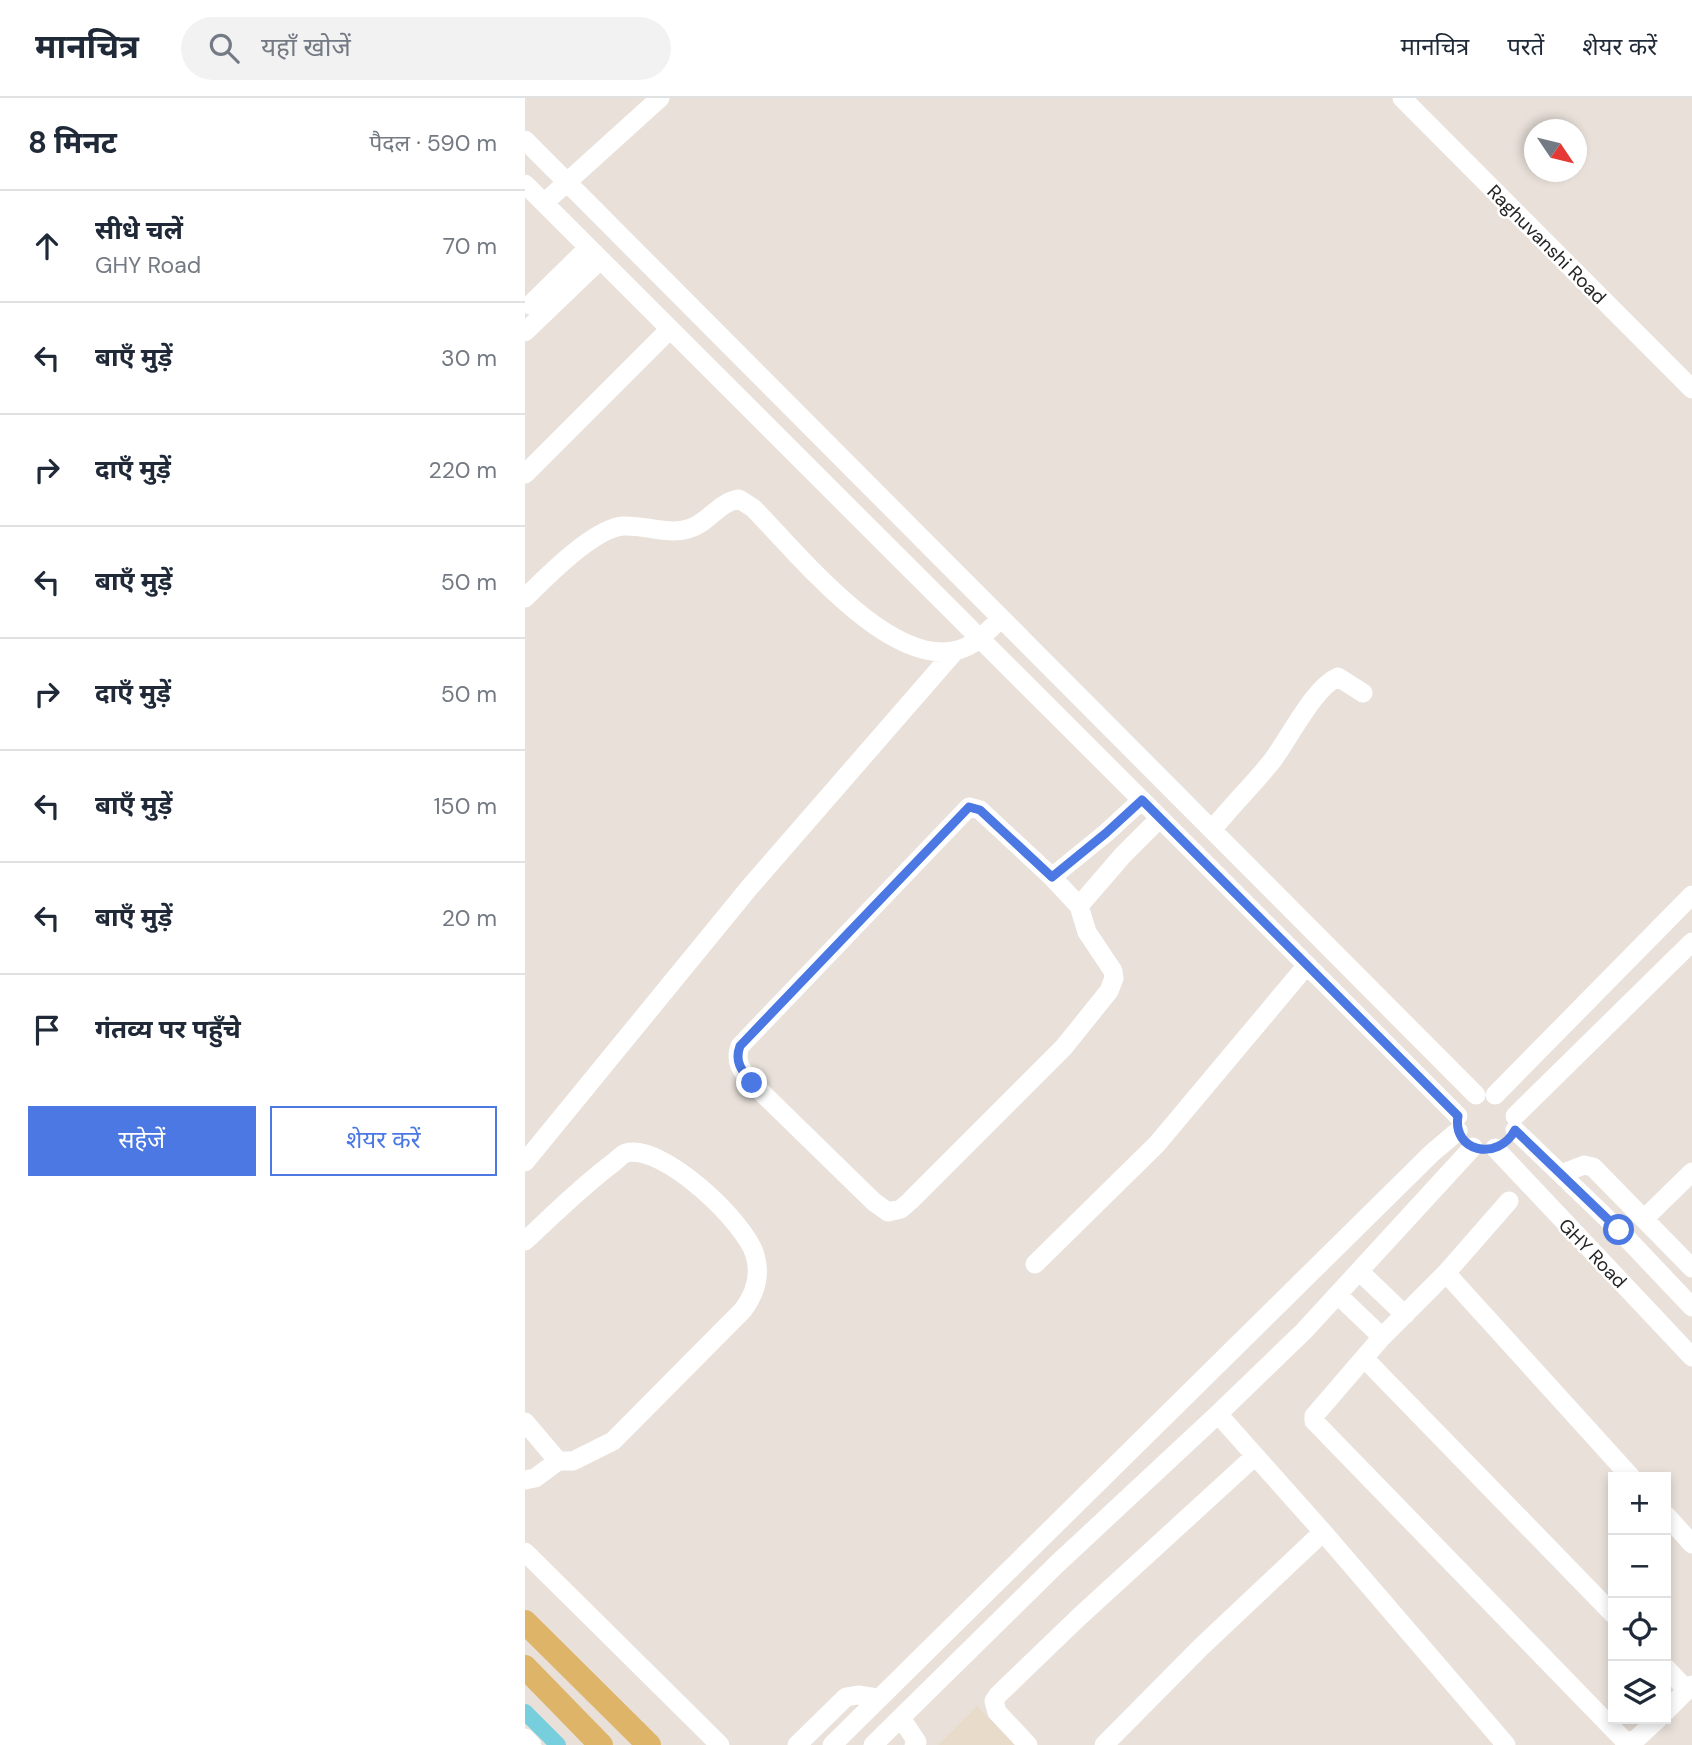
<!DOCTYPE html>
<html lang="hi">
<meta charset="utf-8">
<style>
:root{--surface:#fff;--page:#f2f2f3;--text:#1f2937;--muted:#747a83;--line:#e0e1e3;--accent:#4b78e3}
body{margin:0;font-family:"DM Sans","Noto Sans Devanagari",sans-serif;background:var(--page);color:var(--text)}
.controls{position:absolute;right:21px;bottom:21px;display:grid;overflow:hidden;border-radius:0px;box-shadow:0 4px 10px #0003}
.controls button{width:63px;height:63px;display:grid;place-items:center;padding:0;border:0;border-bottom:2px solid var(--line);background:var(--surface);color:var(--text);font:35px sans-serif}
.compass{position:absolute;left:999px;top:21px;width:63px;height:63px;border-radius:50%;background:var(--surface);box-shadow:0 4px 10px #0003;rotate:125deg}
.stop{position:absolute;width:21px;height:21px;margin:-16px;border:5px solid #4b78e3;border-radius:50%;background:#fff}
.stop.end{background:#4b78e3;border-color:#fff;box-shadow:0 2px 7px #0008}
.list{margin:0;padding:0;list-style:none}
h2{display:flex;justify-content:space-between;align-items:center;height:91px;margin:0;padding:0 28px;font-size:30px}
h2 small{font-size:23px;font-weight:400;color:var(--muted)}
.list li{display:grid;grid-template-columns:46px 1fr auto;gap:21px;align-items:center;box-sizing:border-box;height:112px;padding:0 28px;border-top:2px solid var(--line)}
.list b{display:block;font-size:26px;white-space:nowrap}
.list p{margin:0;font-size:23px;white-space:nowrap;color:var(--muted)}
.list em{font-size:23px;font-style:normal;color:var(--muted)}
.actions{display:flex;gap:14px;padding:21px 28px}
.actions a{flex:1;padding:16px 0;border:2px solid var(--accent);border-radius:0px;text-align:center;font-size:24px;color:var(--accent)}
.actions .main{background:var(--accent);color:#fff}
.icon{flex:none;width:38px;height:38px;fill:none;stroke:currentColor;stroke-width:2;stroke-linecap:round;stroke-linejoin:round}
.map{position:relative;flex:none;width:1167px;height:1647px;overflow:hidden}
header{display:flex;align-items:center;gap:42px;box-sizing:border-box;height:98px;padding:0 35px;background:var(--surface);border-bottom:2px solid var(--line)}
header strong{font-size:33px}
nav{display:flex;gap:38px;margin-inline-start:auto;font-size:24px}
.search{width:490px;height:63px;background:var(--page);display:flex;align-items:center;gap:18px;box-sizing:border-box;padding:0 24px;border-radius:38px;color:var(--muted);font-size:26px}
main{display:flex}
aside{flex:1;background:var(--surface)}
.map>svg:first-child{display:block}
.education{fill:#e8dbca}
.lines{fill:none;stroke-linecap:round;stroke-linejoin:round}
.canal{stroke:#77cfde;stroke-width:16}
.minor{stroke:#fff;stroke-width:19}
.major{stroke:#deb568;stroke-width:24}
.route{stroke:#4b78e3;stroke-width:9}
.labels{text-anchor:middle;stroke-width:5;stroke-linejoin:round;paint-order:stroke}
.street-label{font-size:19px;fill:#262626;stroke:#fff}
</style>
<header>
<strong>मानचित्र</strong>
<div class="search"><svg class="icon" aria-label="search" viewBox="0 0 24 24"><circle cx="10" cy="10" r="6"/><path d="M15 15l6 6"/></svg>यहाँ खोजें</div>
<nav><a>मानचित्र</a><a>परतें</a><a>शेयर करें</a></nav>
</header>
<main>
<aside>
<h2>8 मिनट<small>पैदल · 590 m</small></h2>
<ul class="list">
<li><svg class="icon" aria-label="ahead" viewBox="0 0 24 24"><path d="M12 20V5M6 11l6-6 6 6"/></svg><div><b>सीधे चलें</b><p>GHY Road</p></div><em>70 m</em></li>
<li><svg class="icon" aria-label="left" viewBox="0 0 24 24"><path d="M17 20v-9H6M10 6l-5 5 5 5"/></svg><div><b>बाएँ मुड़ें</b></div><em>30 m</em></li>
<li><svg class="icon" aria-label="right" viewBox="0 0 24 24"><path d="M7 20v-9h11M14 6l5 5-5 5"/></svg><div><b>दाएँ मुड़ें</b></div><em>220 m</em></li>
<li><svg class="icon" aria-label="left" viewBox="0 0 24 24"><path d="M17 20v-9H6M10 6l-5 5 5 5"/></svg><div><b>बाएँ मुड़ें</b></div><em>50 m</em></li>
<li><svg class="icon" aria-label="right" viewBox="0 0 24 24"><path d="M7 20v-9h11M14 6l5 5-5 5"/></svg><div><b>दाएँ मुड़ें</b></div><em>50 m</em></li>
<li><svg class="icon" aria-label="left" viewBox="0 0 24 24"><path d="M17 20v-9H6M10 6l-5 5 5 5"/></svg><div><b>बाएँ मुड़ें</b></div><em>150 m</em></li>
<li><svg class="icon" aria-label="left" viewBox="0 0 24 24"><path d="M17 20v-9H6M10 6l-5 5 5 5"/></svg><div><b>बाएँ मुड़ें</b></div><em>20 m</em></li>
<li><svg class="icon" aria-label="arrive" viewBox="0 0 24 24"><path d="M6 21V4h12l-3 4 3 4H6"/></svg><div><b>गंतव्य पर पहुँचे</b></div></li>
</ul>
<div class="actions"><a class="main">सहेजें</a><a>शेयर करें</a></div>
</aside>
<div class="map">
<svg width="1167" height="1647" viewBox="0 0 1167 1647">
<rect width="100%" height="100%" fill="#e8e0d9"/>
<path class="education" d="M 452,1608 L 490,1647 L 413,1647 Z"/>
<g class="lines">
<path class="canal" d="M 0,1614 L 33,1647"/>
<path class="minor" d="M 877,0 L 1167,291
M 0,42 L 951,997
M 0,86 L 933,1018
M 19,105 L 135,0
M 5,207 L 63,150
M 0,234 L 75,162
M 0,376 L 145,231
M 0,500 C 21,479 70,429 99,428 C 120,427 142,437 163,431 C 183,426 193,404 214,401 L 228,410 C 272,454 364,571 433,552 C 451,547 463,533 476,520
M 444,709 L 455,712 L 527,779 L 554,808 L 562,834 L 588,873 L 589,880 L 584,893 L 539,949 L 385,1103 L 376,1111 L 363,1114 L 349,1104 L 227,985 C 217,973 209,964 215,948 Z
M 687,732 C 706,708 728,687 747,663 C 764,641 789,589 813,579 L 838,595
M 527,779 L 581,735 L 617,702
M 554,808 L 598,757 L 635,720
M 970,997 L 1167,797
M 990,1018 L 1167,844
M 990,1032 L 1094,1132 L 1167,1209
M 970,1050 L 1167,1259
M 0,1064 L 224,790 L 430,553
M 1036,1076 L 1059,1067 L 1068,1069 L 1167,1170
M 1119,1121 L 1167,1074
M 0,1143 C 29,1116 57,1088 88,1065 C 92,1062 97,1056 101,1055 C 138,1045 221,1125 230,1157 C 236,1177 230,1196 218,1212 L 88,1343 L 48,1363 L 33,1363 L 10,1380 L 0,1382
M 510,1166 L 632,1046 L 782,867
M 835,1174 L 880,1217
M 921,1175 L 984,1103
M 813,1197 L 857,1239
M 840,1261 L 1088,1516
M 693,1316 L 798,1434 L 981,1647
M 0,1324 L 33,1363
M 1106,1379 L 921,1175 L 857,1239 L 789,1318 L 789,1323 L 1098,1641 L 1108,1644 L 1133,1621
M 1141,1417 L 1167,1446
M 0,1454 L 195,1647
M 1141,1570 L 1162,1592
M 1141,1613 L 1167,1587
M 376,1620 L 392,1644 L 389,1647
M 0,1640 L 7,1647
M 272,1647 L 321,1599 L 333,1597 L 352,1600
M 307,1647 L 907,1055 L 933,1033
M 348,1647 L 532,1466 L 693,1316 L 779,1233 L 948,1049
M 503,1647 L 472,1614 L 469,1603 L 473,1597 L 554,1519 L 730,1358
M 579,1647 L 676,1549 L 798,1434"/>
<path class="major" d="M 0,1524 L 124,1647
M 0,1569 L 76,1647"/>
</g>
<g class="lines">
<path class="route" d="M 227,985 C 217,973 209,964 215,948 L 444,709 L 455,712 L 527,779 L 581,735 L 617,702 L 933,1018 C 927,1054 973,1064 990,1032 L 1094,1132"/>
</g>
<g class="labels">
<g class="street-label">
<text transform="translate(1022 146) rotate(45)" y="7">Raghuvanshi Road</text>
<text transform="translate(1068 1155) rotate(46)" y="7">GHY Road</text>
</g>
</g>
</svg>
<div class="controls">
<button>+</button>
<button>−</button>
<button><svg class="icon" aria-label="locate" viewBox="0 0 24 24"><circle cx="12" cy="12" r="6"/><path d="M12 2v4M12 18v4M2 12h4M18 12h4"/></svg></button>
<button><svg class="icon" aria-label="layers" viewBox="0 0 24 24"><path d="M12 4l9 5-9 5-9-5zM3 14l9 5 9-5"/></svg></button>
</div>
<svg class="compass" viewBox="-18 -18 36 36"><path d="M0-13l5 13h-10z" fill="#e53935"/><path d="M0 13l5-13h-10z" fill="#747a83"/></svg>
<div class="stop" style="left:1094px;top:1132px"></div>
<div class="stop end" style="left:227px;top:985px"></div>
</div>
</main>
